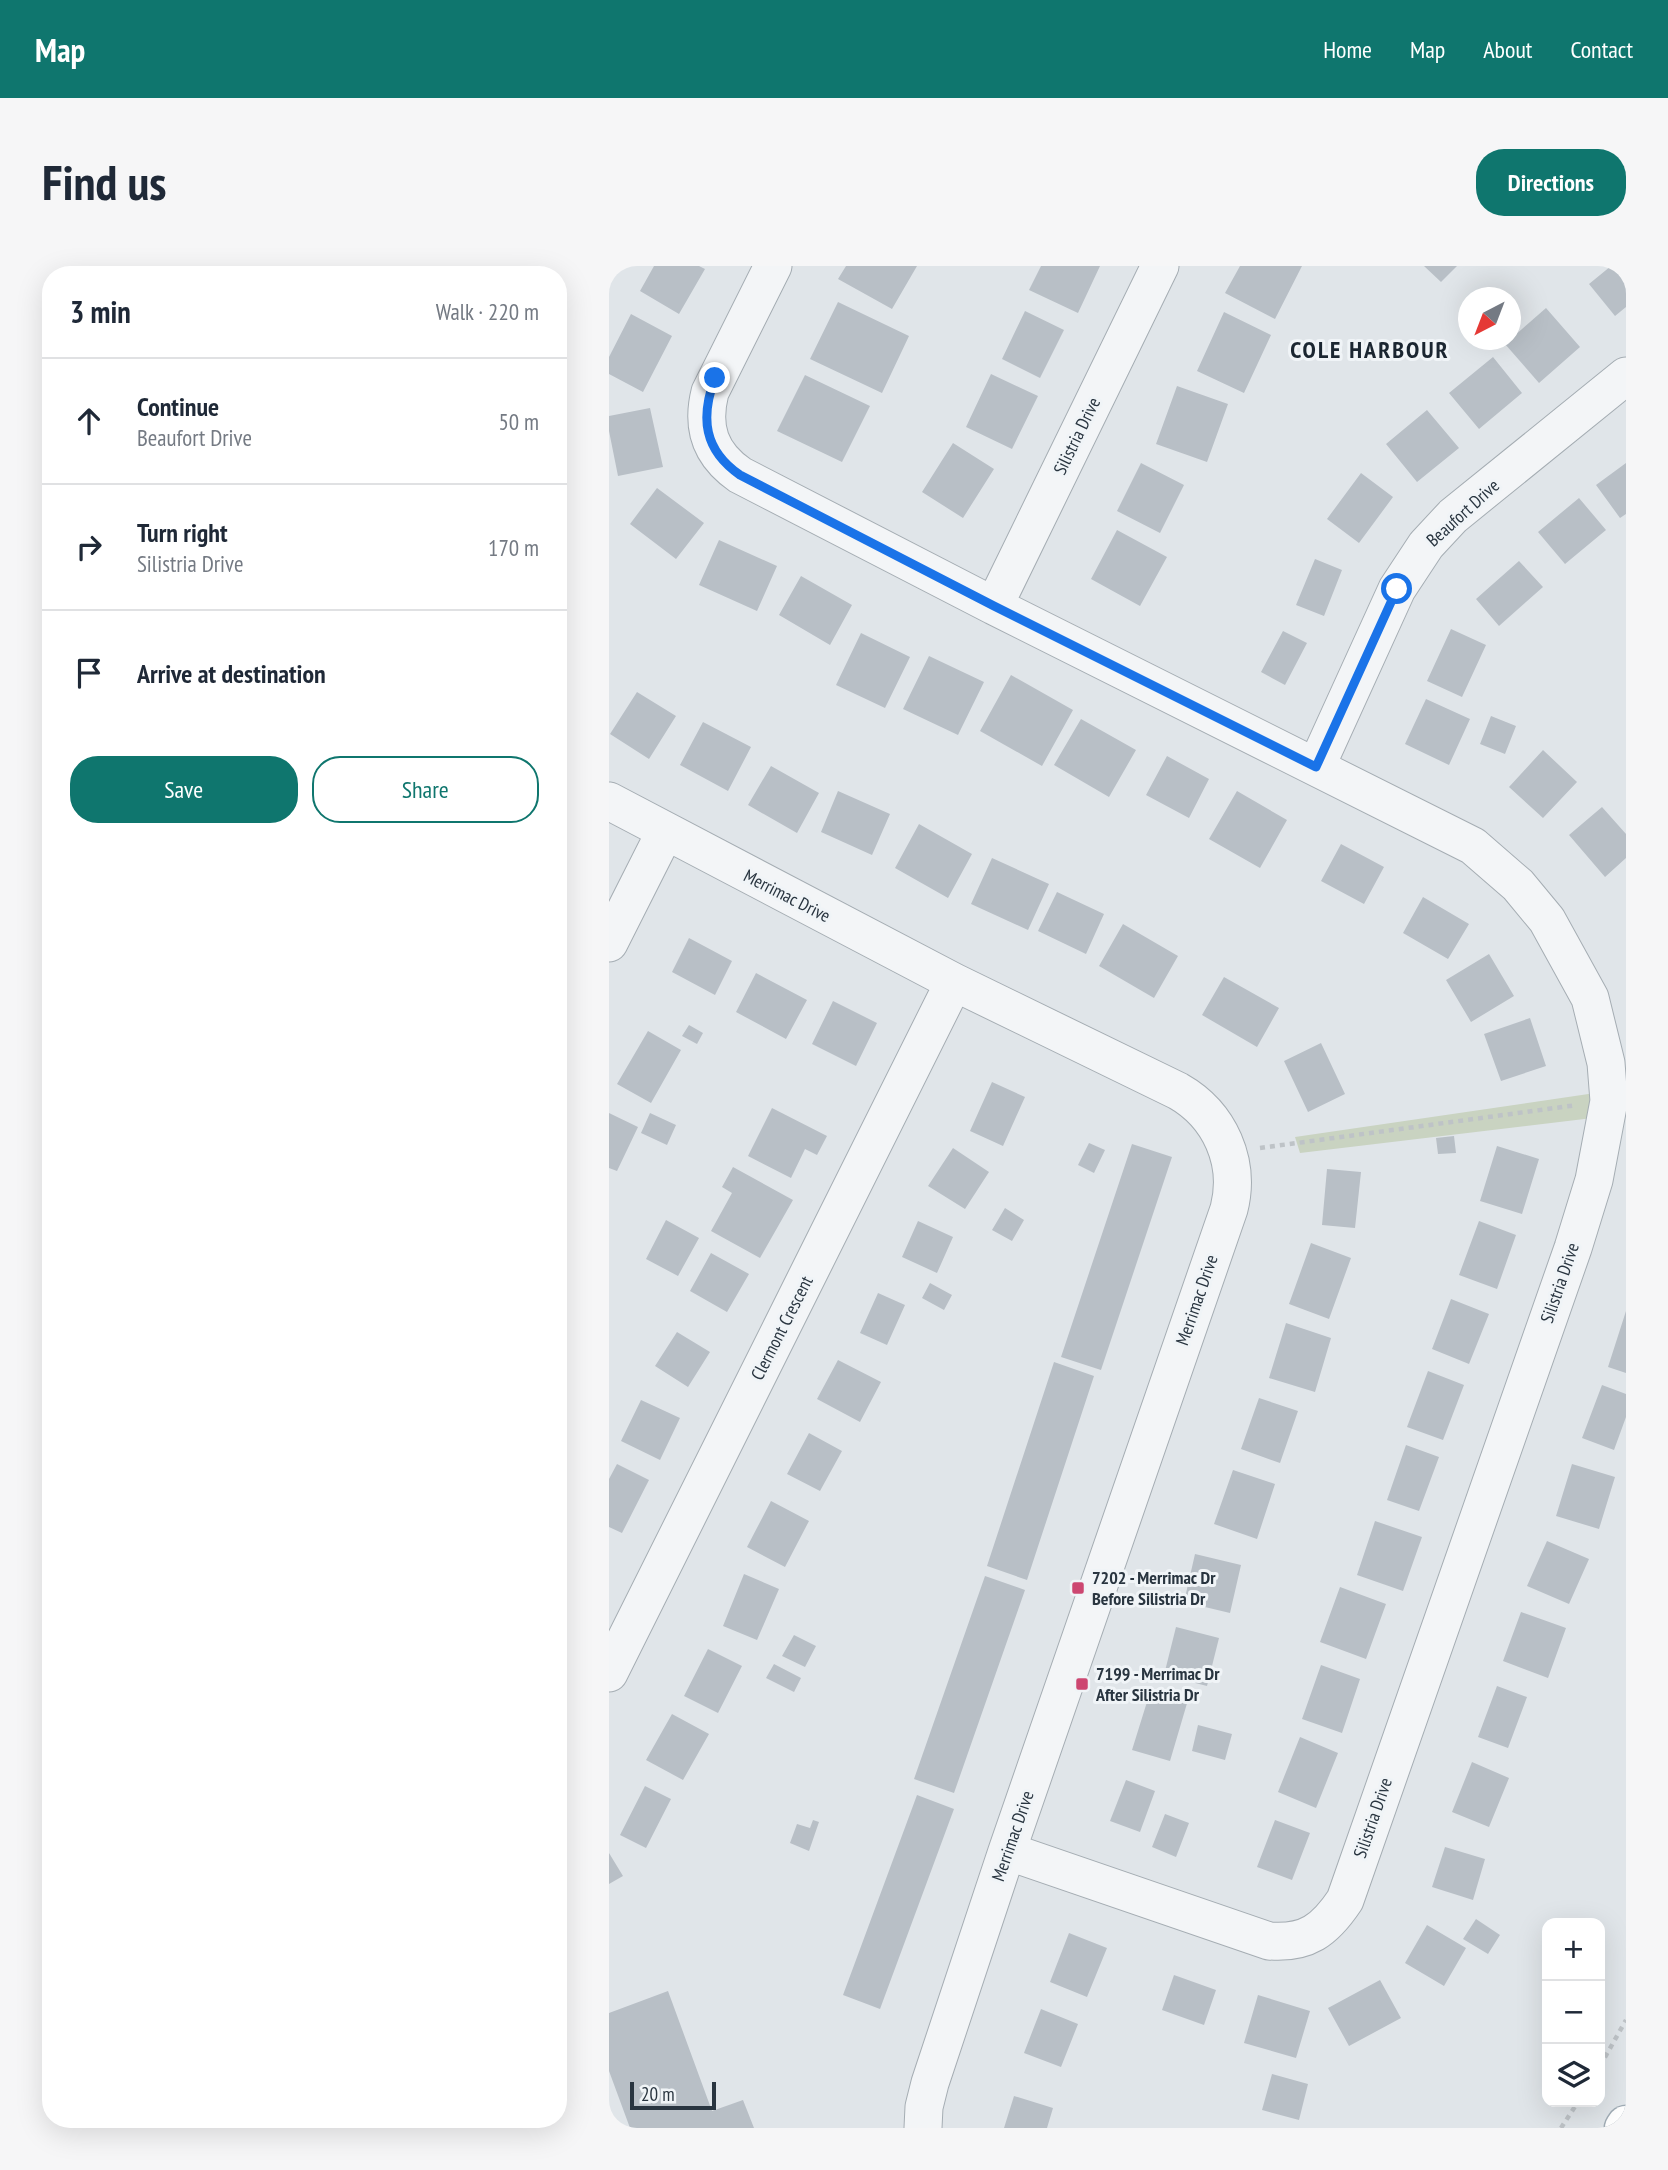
<!DOCTYPE html>
<meta charset="utf-8">
<style>
:root{--surface:#fff;--page:#f6f6f7;--text:#1f2937;--muted:#747a83;--line:#e0e1e3;--accent:#0f766e}
body{margin:0;font-family:"PT Sans Narrow",sans-serif;background:var(--page);color:var(--text)}
.controls{position:absolute;right:21px;bottom:21px;display:grid;overflow:hidden;border-radius:14px;box-shadow:0 7px 28px #0002}
.controls button{width:63px;height:63px;display:grid;place-items:center;padding:0;border:0;border-bottom:2px solid var(--line);background:var(--surface);color:var(--text);font:35px sans-serif}
.compass{position:absolute;left:849px;top:21px;width:63px;height:63px;border-radius:50%;background:var(--surface);box-shadow:0 7px 28px #0002;rotate:222deg}
.scale{position:absolute;left:21px;bottom:18px;width:86px;box-sizing:border-box;padding-left:7px;border:4px solid #293540;border-top:0;font-size:19px;line-height:24px;white-space:nowrap;color:#293540;-webkit-text-stroke:5px #f0f4f7;paint-order:stroke}
.stop{position:absolute;width:21px;height:21px;margin:-16px;border:5px solid #1a73e8;border-radius:50%;background:#fff}
.stop.end{background:#1a73e8;border-color:#fff;box-shadow:0 2px 7px #0008}
.list{margin:0;padding:0;list-style:none}
h2{display:flex;justify-content:space-between;align-items:center;height:91px;margin:0;padding:0 28px;font-size:30px}
h2 small{font-size:23px;font-weight:400;color:var(--muted)}
.list li{display:grid;grid-template-columns:46px 1fr auto;gap:21px;align-items:center;box-sizing:border-box;height:126px;padding:0 28px;border-top:2px solid var(--line)}
.list b{display:block;font-size:26px;white-space:nowrap}
.list p{margin:0;font-size:23px;white-space:nowrap;color:var(--muted)}
.list em{font-size:23px;font-style:normal;color:var(--muted)}
.actions{display:flex;gap:14px;padding:21px 28px}
.actions a{flex:1;padding:16px 0;border:2px solid var(--accent);border-radius:28px;text-align:center;font-size:24px;color:var(--accent)}
.actions .main{background:var(--accent);color:#fff}
.icon{flex:none;width:38px;height:38px;fill:none;stroke:currentColor;stroke-width:2;stroke-linecap:round;stroke-linejoin:round}
.map{position:relative;flex:none;width:1017px;height:1862px;overflow:hidden;border-radius:28px}
header{display:flex;align-items:center;gap:42px;box-sizing:border-box;height:98px;padding:0 35px;background:var(--accent);color:#fff}
header strong{font-size:33px}
nav{display:flex;gap:38px;margin-inline-start:auto;font-size:24px}
.intro{display:flex;align-items:center;justify-content:space-between;box-sizing:border-box;height:168px;padding:0 42px}
h1{margin:0;font-size:49px}
.button{padding:18px 32px;border-radius:28px;background:var(--accent);color:#fff;font-size:24px;font-weight:700}
main{display:flex;gap:42px;padding:0 42px}
aside{flex:1;background:var(--surface);border-radius:28px;box-shadow:0 7px 28px #0002}
.map>svg:first-child{display:block}
.green{fill:#c9d3c1}
.building{fill:#b8bfc6}
.lines{fill:none;stroke-linecap:round;stroke-linejoin:round}
.minor-casing{stroke:#a5adb3;stroke-width:39}
.major-casing{stroke:#a0acb5;stroke-width:41}
.path{stroke:#bec3c7;stroke-width:4.5;stroke-dasharray:5 5;stroke-linecap:butt}
.minor{stroke:#f3f5f7;stroke-width:37}
.major{stroke:#fff;stroke-width:38}
.route{stroke:#1a73e8;stroke-width:9}
.poi-dot{fill:#cd4771;stroke:#f0f4f7;stroke-width:2.5}
.labels{text-anchor:middle;stroke-width:6;stroke-linejoin:round;paint-order:stroke}
.street-label{font-size:18px;fill:#293540;stroke:#f0f4f7}
.poi-label{font-size:18px;font-weight:bold;fill:#293540;stroke:#f0f4f7;text-anchor:start}
.district-label{font-size:24px;font-weight:bold;letter-spacing:2px;fill:#1b2631;stroke:#f0f4f7}
</style>
<header>
<strong>Map</strong>
<nav><a>Home</a><a>Map</a><a>About</a><a>Contact</a></nav>
</header>
<div class="intro"><h1>Find us</h1><a class="button">Directions</a></div>
<main>
<aside>
<h2>3 min<small>Walk · 220 m</small></h2>
<ul class="list">
<li><svg class="icon" aria-label="ahead" viewBox="0 0 24 24"><path d="M12 20V5M6 11l6-6 6 6"/></svg><div><b>Continue</b><p>Beaufort Drive</p></div><em>50 m</em></li>
<li><svg class="icon" aria-label="right" viewBox="0 0 24 24"><path d="M7 20v-9h11M14 6l5 5-5 5"/></svg><div><b>Turn right</b><p>Silistria Drive</p></div><em>170 m</em></li>
<li><svg class="icon" aria-label="arrive" viewBox="0 0 24 24"><path d="M6 21V4h12l-3 4 3 4H6"/></svg><div><b>Arrive at destination</b></div></li>
</ul>
<div class="actions"><a class="main">Save</a><a>Share</a></div>
</aside>
<div class="map">
<svg width="1017" height="1862" viewBox="0 0 1017 1862">
<rect width="100%" height="100%" fill="#e0e5e9"/>
<path class="green" d="M 993,826 L 992,851 L 691,887 L 686,871 Z"/>
<path class="building" d="M 45,0 L 90,0 L 96,3 L 70,48 L 31,25 Z
M 237,0 L 308,0 L 283,43 L 229,13 Z
M 432,0 L 491,0 L 469,47 L 420,24 Z
M 631,0 L 693,0 L 666,53 L 616,27 Z
M 815,0 L 848,0 L 832,16 Z
M 1002,0 L 1017,0 L 1017,41 L 1006,50 L 980,18 Z
M 229,36 L 300,70 L 273,127 L 201,93 Z
M 937,42 L 971,81 L 930,117 L 896,78 Z
M 416,45 L 455,64 L 431,112 L 393,93 Z
M 615,46 L 662,69 L 635,127 L 588,105 Z
M 22,48 L 63,70 L 34,126 L 0,108 L 0,91 Z
M 884,91 L 913,127 L 870,163 L 840,127 Z
M 382,108 L 429,130 L 403,183 L 357,161 Z
M 196,109 L 261,140 L 233,196 L 168,165 Z
M 568,120 L 619,138 L 598,196 L 547,178 Z
M 41,142 L 54,201 L 9,210 L 0,165 L 0,150 Z
M 818,144 L 850,182 L 808,216 L 777,178 Z
M 344,177 L 385,203 L 354,252 L 313,226 Z
M 532,197 L 575,219 L 551,267 L 508,245 Z
M 1017,197 L 1017,248 L 1011,252 L 987,219 Z
M 752,207 L 784,231 L 750,277 L 718,253 Z
M 48,222 L 95,257 L 67,293 L 21,258 Z
M 970,232 L 997,264 L 956,298 L 929,266 Z
M 508,264 L 558,291 L 531,340 L 482,313 Z
M 110,274 L 168,300 L 148,345 L 90,319 Z
M 706,293 L 733,304 L 715,350 L 687,339 Z
M 910,295 L 934,321 L 890,360 L 867,333 Z
M 192,310 L 243,339 L 221,379 L 170,349 Z
M 842,363 L 877,379 L 853,431 L 818,415 Z
M 674,365 L 698,377 L 676,419 L 652,406 Z
M 252,367 L 301,391 L 276,442 L 227,419 Z
M 320,390 L 375,416 L 349,469 L 294,443 Z
M 402,409 L 464,444 L 433,500 L 371,465 Z
M 28,426 L 67,450 L 40,493 L 1,468 Z
M 817,433 L 861,453 L 840,499 L 796,478 Z
M 882,450 L 907,460 L 896,488 L 871,478 Z
M 472,453 L 527,484 L 500,531 L 445,499 Z
M 94,456 L 142,481 L 119,525 L 71,499 Z
M 934,484 L 968,516 L 934,552 L 900,521 Z
M 558,490 L 600,513 L 580,552 L 537,529 Z
M 162,500 L 210,527 L 188,567 L 139,539 Z
M 229,525 L 281,548 L 263,589 L 212,566 Z
M 628,525 L 678,554 L 651,602 L 600,573 Z
M 993,541 L 1017,568 L 1017,592 L 996,611 L 960,569 Z
M 310,558 L 363,588 L 339,632 L 286,602 Z
M 732,578 L 775,601 L 755,638 L 712,615 Z
M 383,592 L 440,618 L 419,664 L 362,638 Z
M 448,626 L 495,648 L 477,688 L 429,665 Z
M 814,631 L 860,658 L 839,693 L 794,667 Z
M 514,658 L 569,690 L 545,732 L 490,700 Z
M 80,672 L 123,695 L 106,729 L 63,706 Z
M 880,688 L 905,730 L 862,756 L 837,714 Z
M 147,707 L 198,734 L 177,773 L 127,746 Z
M 615,711 L 670,742 L 648,781 L 593,749 Z
M 224,735 L 268,757 L 247,800 L 203,778 Z
M 921,752 L 937,800 L 892,815 L 875,768 Z
M 80,759 L 94,767 L 88,778 L 73,770 Z
M 39,765 L 72,784 L 42,837 L 8,818 Z
M 712,777 L 736,828 L 699,846 L 675,795 Z
M 383,816 L 416,831 L 394,880 L 361,865 Z
M 163,842 L 218,870 L 208,889 L 196,883 L 182,912 L 139,890 Z
M 0,847 L 29,861 L 8,905 L 0,902 Z
M 41,847 L 67,859 L 58,879 L 32,867 Z
M 845,870 L 847,887 L 829,888 L 827,872 Z
M 480,877 L 496,884 L 485,907 L 469,899 Z
M 523,878 L 563,891 L 492,1104 L 452,1091 Z
M 888,880 L 930,893 L 913,948 L 871,935 Z
M 344,882 L 380,906 L 356,943 L 319,920 Z
M 124,901 L 184,934 L 151,992 L 102,965 L 123,927 L 113,921 Z
M 718,903 L 752,906 L 746,962 L 713,959 Z
M 396,942 L 415,954 L 403,975 L 383,964 Z
M 57,954 L 90,972 L 69,1010 L 37,993 Z
M 309,955 L 344,971 L 328,1007 L 293,991 Z
M 870,955 L 907,969 L 888,1023 L 850,1009 Z
M 702,977 L 742,992 L 720,1053 L 680,1038 Z
M 102,987 L 140,1008 L 118,1046 L 81,1025 Z
M 321,1017 L 343,1029 L 335,1044 L 313,1032 Z
M 269,1027 L 296,1039 L 278,1079 L 251,1067 Z
M 842,1033 L 880,1048 L 860,1098 L 823,1083 Z
M 1017,1045 L 1017,1107 L 999,1101 Z
M 677,1057 L 722,1072 L 706,1126 L 660,1112 Z
M 68,1066 L 101,1086 L 79,1121 L 46,1100 Z
M 229,1094 L 272,1116 L 251,1156 L 208,1133 Z
M 445,1096 L 485,1110 L 418,1314 L 378,1300 Z
M 819,1105 L 855,1119 L 834,1174 L 798,1161 Z
M 993,1119 L 1017,1128 L 1017,1151 L 1005,1184 L 973,1172 Z
M 650,1132 L 689,1145 L 671,1197 L 632,1183 Z
M 32,1134 L 71,1152 L 51,1194 L 12,1175 Z
M 200,1167 L 233,1185 L 211,1225 L 178,1208 Z
M 797,1179 L 830,1191 L 810,1245 L 778,1234 Z
M 8,1198 L 40,1214 L 13,1267 L 0,1261 L 0,1213 Z
M 963,1198 L 1006,1211 L 990,1263 L 947,1250 Z
M 624,1204 L 666,1218 L 648,1273 L 605,1258 Z
M 162,1235 L 200,1255 L 176,1301 L 138,1281 Z
M 766,1255 L 813,1271 L 794,1325 L 748,1309 Z
M 938,1275 L 980,1293 L 960,1338 L 918,1320 Z
M 586,1288 L 632,1299 L 621,1347 L 575,1336 Z
M 135,1308 L 170,1323 L 148,1374 L 114,1360 Z
M 376,1310 L 416,1324 L 345,1527 L 305,1513 Z
M 731,1321 L 777,1338 L 757,1393 L 711,1376 Z
M 912,1346 L 957,1362 L 939,1412 L 894,1395 Z
M 567,1361 L 610,1372 L 598,1420 L 555,1409 Z
M 185,1369 L 207,1380 L 196,1401 L 173,1390 Z
M 99,1383 L 133,1400 L 109,1447 L 75,1430 Z
M 165,1398 L 192,1412 L 185,1426 L 157,1412 Z
M 712,1399 L 751,1413 L 733,1467 L 693,1453 Z
M 888,1420 L 918,1431 L 899,1482 L 869,1471 Z
M 542,1423 L 579,1434 L 561,1495 L 523,1484 Z
M 63,1448 L 100,1468 L 74,1514 L 37,1494 Z
M 589,1459 L 623,1468 L 616,1494 L 583,1485 Z
M 691,1471 L 729,1487 L 707,1542 L 669,1526 Z
M 863,1496 L 900,1512 L 880,1561 L 843,1546 Z
M 517,1514 L 546,1525 L 531,1566 L 501,1555 Z
M 36,1520 L 62,1533 L 37,1582 L 11,1569 Z
M 308,1529 L 345,1543 L 271,1743 L 234,1729 Z
M 556,1548 L 580,1557 L 567,1591 L 543,1581 Z
M 204,1554 L 210,1556 L 200,1585 L 181,1577 L 188,1558 L 201,1562 Z
M 666,1554 L 701,1567 L 683,1614 L 648,1601 Z
M 836,1581 L 876,1593 L 864,1634 L 823,1621 Z
M 0,1587 L 14,1610 L 0,1618 Z
M 867,1653 L 891,1669 L 879,1688 L 854,1673 Z
M 818,1659 L 857,1682 L 835,1720 L 796,1697 Z
M 460,1667 L 498,1682 L 478,1731 L 441,1716 Z
M 565,1709 L 607,1724 L 595,1759 L 553,1744 Z
M 771,1714 L 792,1752 L 740,1780 L 719,1742 Z
M 59,1725 L 103,1845 L 134,1834 L 145,1862 L 21,1862 L 0,1805 L 0,1747 Z
M 649,1729 L 701,1745 L 687,1792 L 635,1777 Z
M 432,1743 L 469,1758 L 452,1801 L 415,1787 Z
M 663,1808 L 699,1818 L 690,1854 L 653,1844 Z
M 405,1830 L 444,1842 L 438,1862 L 395,1862 Z"/>
<g class="lines">
<g class="minor-casing">
<path id="minor" d="M 164,0 L 101,126 C 92,162 101,188 131,209 L 385,340 L 551,0
M 385,340 L 864,580 L 909,619 L 938,654 L 981,732 L 997,797 L 1000,835 L 985,914 L 964,982 L 736,1634 C 716,1664 698,1678 660,1675 L 398,1585
M 707,501 L 788,323 L 817,279 L 844,250 L 1017,110
M 0,535 L 345,716 L 569,825 C 611,849 632,896 620,943 L 398,1585 L 321,1817 L 315,1841 L 314,1862
M 0,677 L 56,566
M 0,1407 L 345,716"/>
</g>
<g class="major-casing">
<path id="major" d="M 1015,1862 L 1017,1859"/>
</g>
<path class="path" d="M 651,882 L 968,839
M 991,1800 L 1017,1754
M 952,1862 L 969,1836"/>
<use href="#minor" class="minor"/>
<use href="#major" class="major"/>
</g>
<g class="lines">
<path class="route" d="M 106,112 C 91,152 95,184 131,209 L 385,340 L 707,501 L 788,323"/>
</g>
<g class="poi-dot">
<rect x="462" y="1315" width="14" height="14" rx="3.5"/>
<rect x="466" y="1411" width="14" height="14" rx="3.5"/>
</g>
<g class="labels">
<g class="street-label">
<text transform="translate(468 170) rotate(-64)" y="6">Silistria Drive</text>
<text transform="translate(854 247) rotate(-42)" y="6">Beaufort Drive</text>
<text transform="translate(178 630) rotate(27)" y="6">Merrimac Drive</text>
<text transform="translate(951 1017) rotate(-71)" y="6">Silistria Drive</text>
<text transform="translate(588 1034) rotate(-71)" y="6">Merrimac Drive</text>
<text transform="translate(173 1062) rotate(-63)" y="6">Clermont Crescent</text>
<text transform="translate(764 1552) rotate(-71)" y="6">Silistria Drive</text>
<text transform="translate(404 1570) rotate(-71)" y="6">Merrimac Drive</text>
</g>
<g class="poi-label">
<text x="483" y="1318">7202 - Merrimac Dr<tspan x="483" dy="21">Before Silistria Dr</tspan></text>
<text x="487" y="1414">7199 - Merrimac Dr<tspan x="487" dy="21">After Silistria Dr</tspan></text>
</g>
<g class="district-label">
<text x="761" y="92">COLE HARBOUR</text>
</g>
</g>
</svg>
<div class="controls">
<button>+</button>
<button>−</button>
<button><svg class="icon" aria-label="layers" viewBox="0 0 24 24"><path d="M12 4l9 5-9 5-9-5zM3 14l9 5 9-5"/></svg></button>
</div>
<svg class="compass" viewBox="-18 -18 36 36"><path d="M0-13l5 13h-10z" fill="#e53935"/><path d="M0 13l5-13h-10z" fill="#747a83"/></svg>
<div class="scale">20 m</div>
<div class="stop" style="left:788px;top:323px"></div>
<div class="stop end" style="left:106px;top:112px"></div>
</div>
</main>
